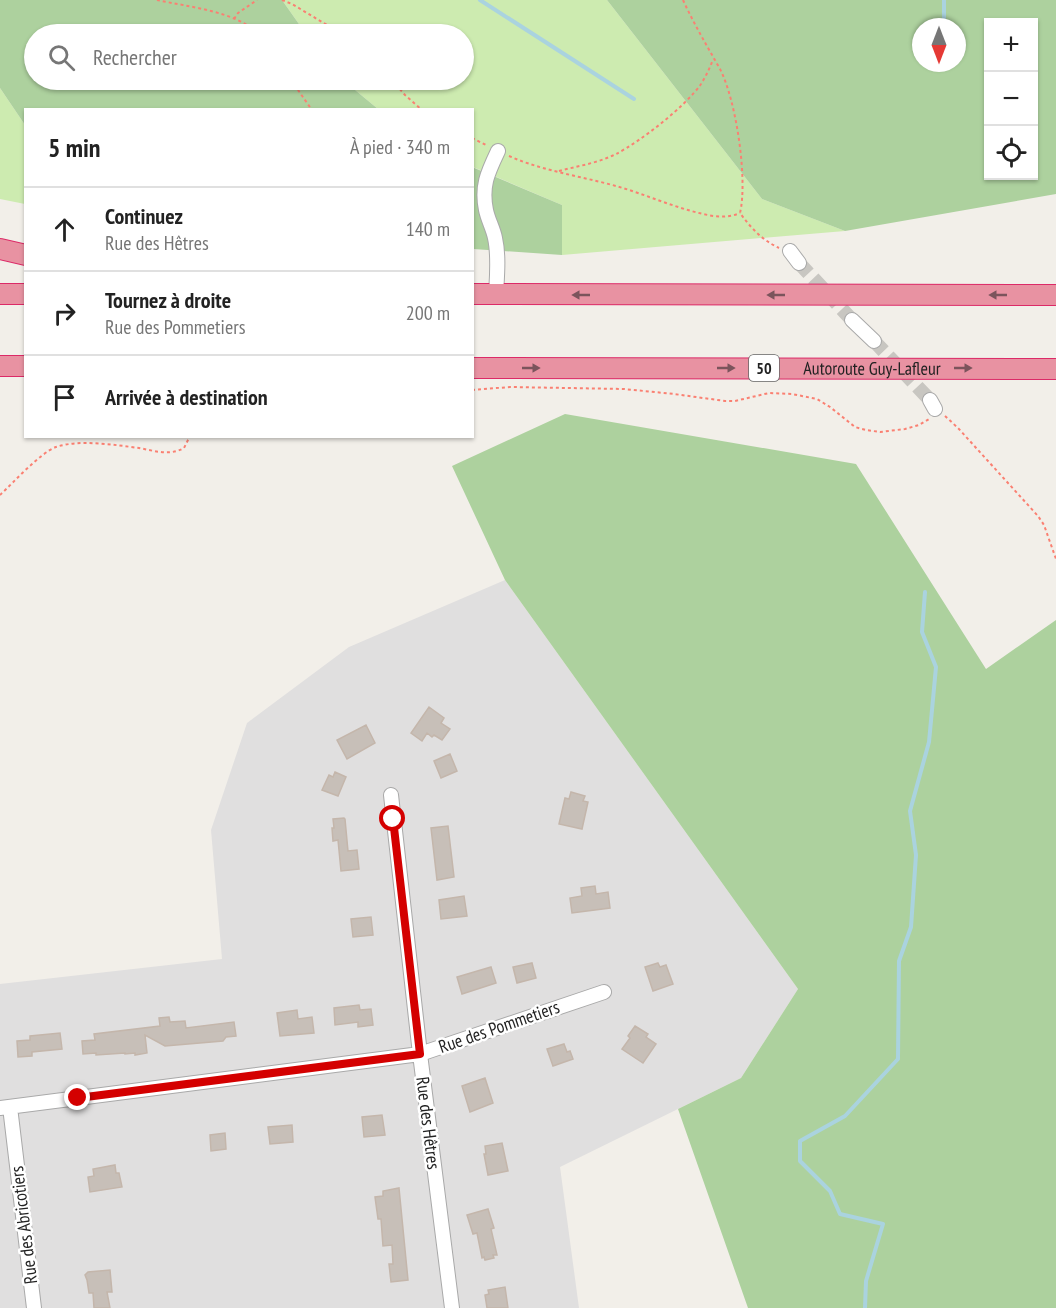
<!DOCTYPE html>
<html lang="fr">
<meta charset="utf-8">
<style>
:root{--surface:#fff;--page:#f6f6f6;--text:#222;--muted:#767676;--line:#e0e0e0}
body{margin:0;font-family:"PT Sans Narrow",sans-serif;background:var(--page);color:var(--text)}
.controls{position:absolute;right:18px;top:18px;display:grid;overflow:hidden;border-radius:0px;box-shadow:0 2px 4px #0004}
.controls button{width:54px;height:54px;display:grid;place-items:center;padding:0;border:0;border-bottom:2px solid var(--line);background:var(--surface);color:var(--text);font:30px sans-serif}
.compass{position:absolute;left:912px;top:18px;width:54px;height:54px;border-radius:50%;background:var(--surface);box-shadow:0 2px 4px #0004;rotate:180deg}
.stop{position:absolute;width:18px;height:18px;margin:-14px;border:4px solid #d40000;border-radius:50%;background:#fff}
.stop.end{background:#d40000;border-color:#fff;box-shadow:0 2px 6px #0008}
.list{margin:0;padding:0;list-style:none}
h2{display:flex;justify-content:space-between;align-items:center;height:78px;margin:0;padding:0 24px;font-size:26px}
h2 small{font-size:20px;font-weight:400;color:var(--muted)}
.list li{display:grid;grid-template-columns:39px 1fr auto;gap:18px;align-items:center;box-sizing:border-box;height:84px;padding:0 24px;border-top:2px solid var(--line)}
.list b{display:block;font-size:22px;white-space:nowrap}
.list p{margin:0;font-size:20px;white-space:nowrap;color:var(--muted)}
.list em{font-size:20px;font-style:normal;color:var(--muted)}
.icon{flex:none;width:33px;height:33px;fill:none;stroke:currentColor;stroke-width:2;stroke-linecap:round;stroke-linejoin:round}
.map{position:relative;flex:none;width:1056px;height:1308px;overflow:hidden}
.search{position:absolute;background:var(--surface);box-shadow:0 2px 4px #0004;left:24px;top:24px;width:450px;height:66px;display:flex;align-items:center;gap:15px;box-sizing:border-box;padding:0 21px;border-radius:33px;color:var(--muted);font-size:22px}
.panel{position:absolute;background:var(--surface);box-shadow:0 2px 4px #0004;left:24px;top:108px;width:450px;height:330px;border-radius:0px}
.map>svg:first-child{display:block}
.residential{fill:#e0dfdf}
.grass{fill:#cdebb0}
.forest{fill:#add19e;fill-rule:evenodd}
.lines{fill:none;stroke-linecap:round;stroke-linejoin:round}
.stream{stroke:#aad3df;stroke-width:4}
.building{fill:#c7bfb8;stroke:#c4b6ab;stroke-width:1.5}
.minor-tunnel{stroke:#c8c6c1;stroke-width:14;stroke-dasharray:14 7;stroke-linecap:butt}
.minor-casing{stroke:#a9a9a9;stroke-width:16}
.highway-casing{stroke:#dc2a67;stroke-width:22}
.path{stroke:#fa8072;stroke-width:2;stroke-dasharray:3 3;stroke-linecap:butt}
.minor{stroke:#fff;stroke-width:14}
.highway{stroke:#e892a2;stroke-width:20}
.oneway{fill:#7b545c}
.route{stroke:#d40000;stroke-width:8}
.labels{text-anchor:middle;stroke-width:5;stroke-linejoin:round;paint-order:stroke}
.shield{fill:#fff;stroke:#646464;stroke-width:1.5}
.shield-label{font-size:16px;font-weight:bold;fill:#222}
.street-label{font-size:18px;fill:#222;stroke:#fff}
</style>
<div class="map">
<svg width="1056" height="1308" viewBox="0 0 1056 1308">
<rect width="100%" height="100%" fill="#f2efe9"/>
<path class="residential" d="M 505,580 L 798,989 L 741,1078 L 560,1167 L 579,1308 L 0,1308 L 0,984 L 222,959 L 211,830 L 247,723 L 349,647 Z"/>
<path class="grass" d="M 282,0 L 607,0 L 762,199 L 845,231 L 562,255 L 562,205 L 473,167 L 472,110 L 378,109 L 343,80 L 464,80 L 464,34 L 306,34 Z
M 0,88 L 25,125 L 25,204 L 0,199 Z"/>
<path class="forest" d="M 0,0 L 282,0 L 306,34 L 34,34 L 34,80 L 343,80 L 378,109 L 26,110 L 25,125 L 0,88 Z
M 607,0 L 1056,0 L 1056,194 L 845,231 L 762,199 ZM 988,22 L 1034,22 L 1034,176 L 988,176 ZM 921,27 L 957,27 L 957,63 L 921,63 Z
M 472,167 L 562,205 L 562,255 L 473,249 Z
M 565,414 L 856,464 L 986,669 L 1056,620 L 1056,1308 L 748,1308 L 678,1109 L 741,1078 L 798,989 L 505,580 L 452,466 Z"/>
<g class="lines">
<path class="stream" d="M 480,0 L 634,99
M 944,27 L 944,0
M 865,1308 L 866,1281 L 883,1224 L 840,1214 L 830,1191 L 800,1161 L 800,1141 L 845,1116 L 898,1059 L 899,961 L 911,927 L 916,855 L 910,811 L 929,742 L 936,667 L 922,632 L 925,592"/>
</g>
<path class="building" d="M 429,707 L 444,718 L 441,723 L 450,729 L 442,740 L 434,735 L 432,737 L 427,733 L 422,741 L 411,733 Z
M 366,725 L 375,743 L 347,759 L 337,740 Z
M 450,754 L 457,771 L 441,778 L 434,761 Z
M 335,772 L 346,777 L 338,796 L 322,790 L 329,775 L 333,777 Z
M 571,792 L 585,796 L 583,801 L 588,802 L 582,829 L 559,824 L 565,798 L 569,799 Z
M 344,818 L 345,819 L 348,851 L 357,850 L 359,869 L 341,871 L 338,840 L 333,841 L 332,828 L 334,828 L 333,819 Z
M 448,826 L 454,877 L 437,880 L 431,828 Z
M 595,886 L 596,894 L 608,892 L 610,908 L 572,913 L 570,898 L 582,896 L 581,888 Z
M 464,896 L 467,916 L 441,919 L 439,900 Z
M 371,917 L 373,935 L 353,937 L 351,919 Z
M 532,963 L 536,978 L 517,983 L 513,967 Z
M 658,963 L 660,967 L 666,965 L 673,984 L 653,991 L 645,967 Z
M 491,967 L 496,983 L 462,994 L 457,977 Z
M 359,1005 L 360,1010 L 371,1009 L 373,1025 L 358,1027 L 358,1022 L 335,1025 L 334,1008 Z
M 297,1010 L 298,1019 L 312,1017 L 314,1033 L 280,1036 L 277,1013 Z
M 169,1017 L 170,1022 L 185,1021 L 186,1028 L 234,1022 L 236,1036 L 226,1037 L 223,1041 L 165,1046 L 145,1035 L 147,1053 L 135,1055 L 135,1053 L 125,1054 L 125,1053 L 96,1055 L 96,1053 L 83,1054 L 82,1041 L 95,1040 L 94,1034 L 160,1026 L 159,1018 Z
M 635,1026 L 648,1034 L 646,1037 L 656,1044 L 643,1063 L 622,1049 L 630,1038 L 628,1036 Z
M 60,1033 L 62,1049 L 32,1052 L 32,1056 L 18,1057 L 17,1041 L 30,1040 L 30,1036 Z
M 564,1044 L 567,1052 L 570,1051 L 573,1059 L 553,1066 L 547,1049 Z
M 485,1078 L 493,1103 L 470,1112 L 462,1086 Z
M 382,1115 L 385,1135 L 364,1137 L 362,1117 Z
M 292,1125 L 293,1142 L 270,1144 L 268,1127 Z
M 225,1133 L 226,1149 L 211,1151 L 210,1135 Z
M 502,1143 L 508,1171 L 488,1175 L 484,1154 L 486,1154 L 485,1146 Z
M 115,1165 L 116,1173 L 119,1173 L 122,1187 L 90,1192 L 88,1177 L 94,1176 L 93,1169 Z
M 399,1188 L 408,1280 L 391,1282 L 389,1264 L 393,1264 L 392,1245 L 383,1246 L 381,1219 L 378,1219 L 375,1197 L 383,1196 L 383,1191 Z
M 488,1209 L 494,1228 L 491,1229 L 497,1255 L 493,1255 L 494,1258 L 485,1260 L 484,1257 L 482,1258 L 477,1233 L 473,1234 L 467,1215 Z
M 110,1270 L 112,1292 L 107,1292 L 110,1308 L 94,1308 L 93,1293 L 89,1293 L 87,1280 L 85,1275 L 88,1272 Z
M 505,1287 L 508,1308 L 487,1308 L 485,1295 L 489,1294 L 488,1290 Z"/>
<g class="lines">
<path class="minor-tunnel" d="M 799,263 L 852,320
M 874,341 L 930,400"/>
<g class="minor-casing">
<path id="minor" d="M 790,251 L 799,263
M 496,294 C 497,276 499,256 495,238 C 493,228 488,220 486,210 C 481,186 488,172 498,151
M 852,320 L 874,341
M 930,400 L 935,409
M 391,795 L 420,1054 L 452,1308
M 10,1107 L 34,1308
M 0,1108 L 420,1054 L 604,992"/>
</g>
<g class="highway-casing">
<g id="highway">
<path d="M 0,249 L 26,255"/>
<path d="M 0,294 L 26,294"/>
<path d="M 472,294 L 1056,295"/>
<path d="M 0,366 L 26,366"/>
<path id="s1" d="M 472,368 L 1056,369"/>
</g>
</g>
<path class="path" d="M 157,0 C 189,7 235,11 259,34
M 282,0 L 292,4 L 342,34
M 683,0 C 694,24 707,46 720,69 C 736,100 748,179 740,213 C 751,228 762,240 779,248
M 234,19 L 238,13 L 257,0
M 291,80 L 312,110
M 392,80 L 405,95 L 422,110
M 472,138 L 488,146
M 509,156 C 543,171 580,176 616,186 C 648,195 679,210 713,216 C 722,217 731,217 740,213
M 559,171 C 578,166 598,163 616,154 C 641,141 685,107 701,84 C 706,76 710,68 713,59
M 472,390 L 510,387 L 624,389 L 674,394 L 725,401 L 735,401 L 769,393 L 792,394 L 817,399 L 830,407 L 855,427 L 866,430 L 880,432 L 905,429 L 919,425 L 929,419
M 945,416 L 958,428 L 1038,516 L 1044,525 L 1056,559
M 0,495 C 14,482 40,453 56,447 C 80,439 115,445 139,448 C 155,451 170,456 184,448 L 190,436"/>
<use href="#minor" class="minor"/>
<use href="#highway" class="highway"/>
</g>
<defs><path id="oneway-solid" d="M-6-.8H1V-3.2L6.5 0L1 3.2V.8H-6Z" transform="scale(1.5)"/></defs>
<g class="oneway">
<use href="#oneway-solid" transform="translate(581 295) rotate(-180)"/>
<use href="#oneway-solid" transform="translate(776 295) rotate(-180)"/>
<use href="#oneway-solid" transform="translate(998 295) rotate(-180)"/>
<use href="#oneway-solid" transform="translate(531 368)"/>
<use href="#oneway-solid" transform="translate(726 368)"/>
<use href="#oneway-solid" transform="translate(963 368)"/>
</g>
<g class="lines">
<path class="route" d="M 78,1098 L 420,1054 L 393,819"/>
</g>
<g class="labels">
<rect class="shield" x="749" y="355" width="30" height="26" rx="4.5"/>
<g class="shield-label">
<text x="764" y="374">50</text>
</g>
<g class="street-label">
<text dy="6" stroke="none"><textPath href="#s1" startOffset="400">Autoroute Guy-Lafleur</textPath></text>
<text transform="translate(499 1027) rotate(-19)" y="6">Rue des Pommetiers</text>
<text transform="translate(428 1123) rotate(83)" y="6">Rue des Hêtres</text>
<text transform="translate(24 1225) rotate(-97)" y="6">Rue des Abricotiers</text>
</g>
</g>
</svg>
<div class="controls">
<button>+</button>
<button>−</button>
<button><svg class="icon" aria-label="locate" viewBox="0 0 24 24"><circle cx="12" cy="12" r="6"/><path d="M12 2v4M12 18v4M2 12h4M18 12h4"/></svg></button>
</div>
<svg class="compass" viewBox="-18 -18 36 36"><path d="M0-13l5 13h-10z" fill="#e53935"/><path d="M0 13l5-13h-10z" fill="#767676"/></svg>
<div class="stop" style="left:393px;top:819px"></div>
<div class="stop end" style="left:78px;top:1098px"></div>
<div class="search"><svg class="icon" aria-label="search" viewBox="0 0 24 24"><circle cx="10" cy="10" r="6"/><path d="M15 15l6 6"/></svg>Rechercher</div>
<section class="panel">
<h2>5 min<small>À pied · 340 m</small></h2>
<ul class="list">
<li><svg class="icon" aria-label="ahead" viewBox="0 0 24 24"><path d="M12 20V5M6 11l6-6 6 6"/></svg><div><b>Continuez</b><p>Rue des Hêtres</p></div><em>140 m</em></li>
<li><svg class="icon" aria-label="right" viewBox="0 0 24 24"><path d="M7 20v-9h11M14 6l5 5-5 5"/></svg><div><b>Tournez à droite</b><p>Rue des Pommetiers</p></div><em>200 m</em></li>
<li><svg class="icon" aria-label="arrive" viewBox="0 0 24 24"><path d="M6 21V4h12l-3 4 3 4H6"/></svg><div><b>Arrivée à destination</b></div></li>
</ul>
</section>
</div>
